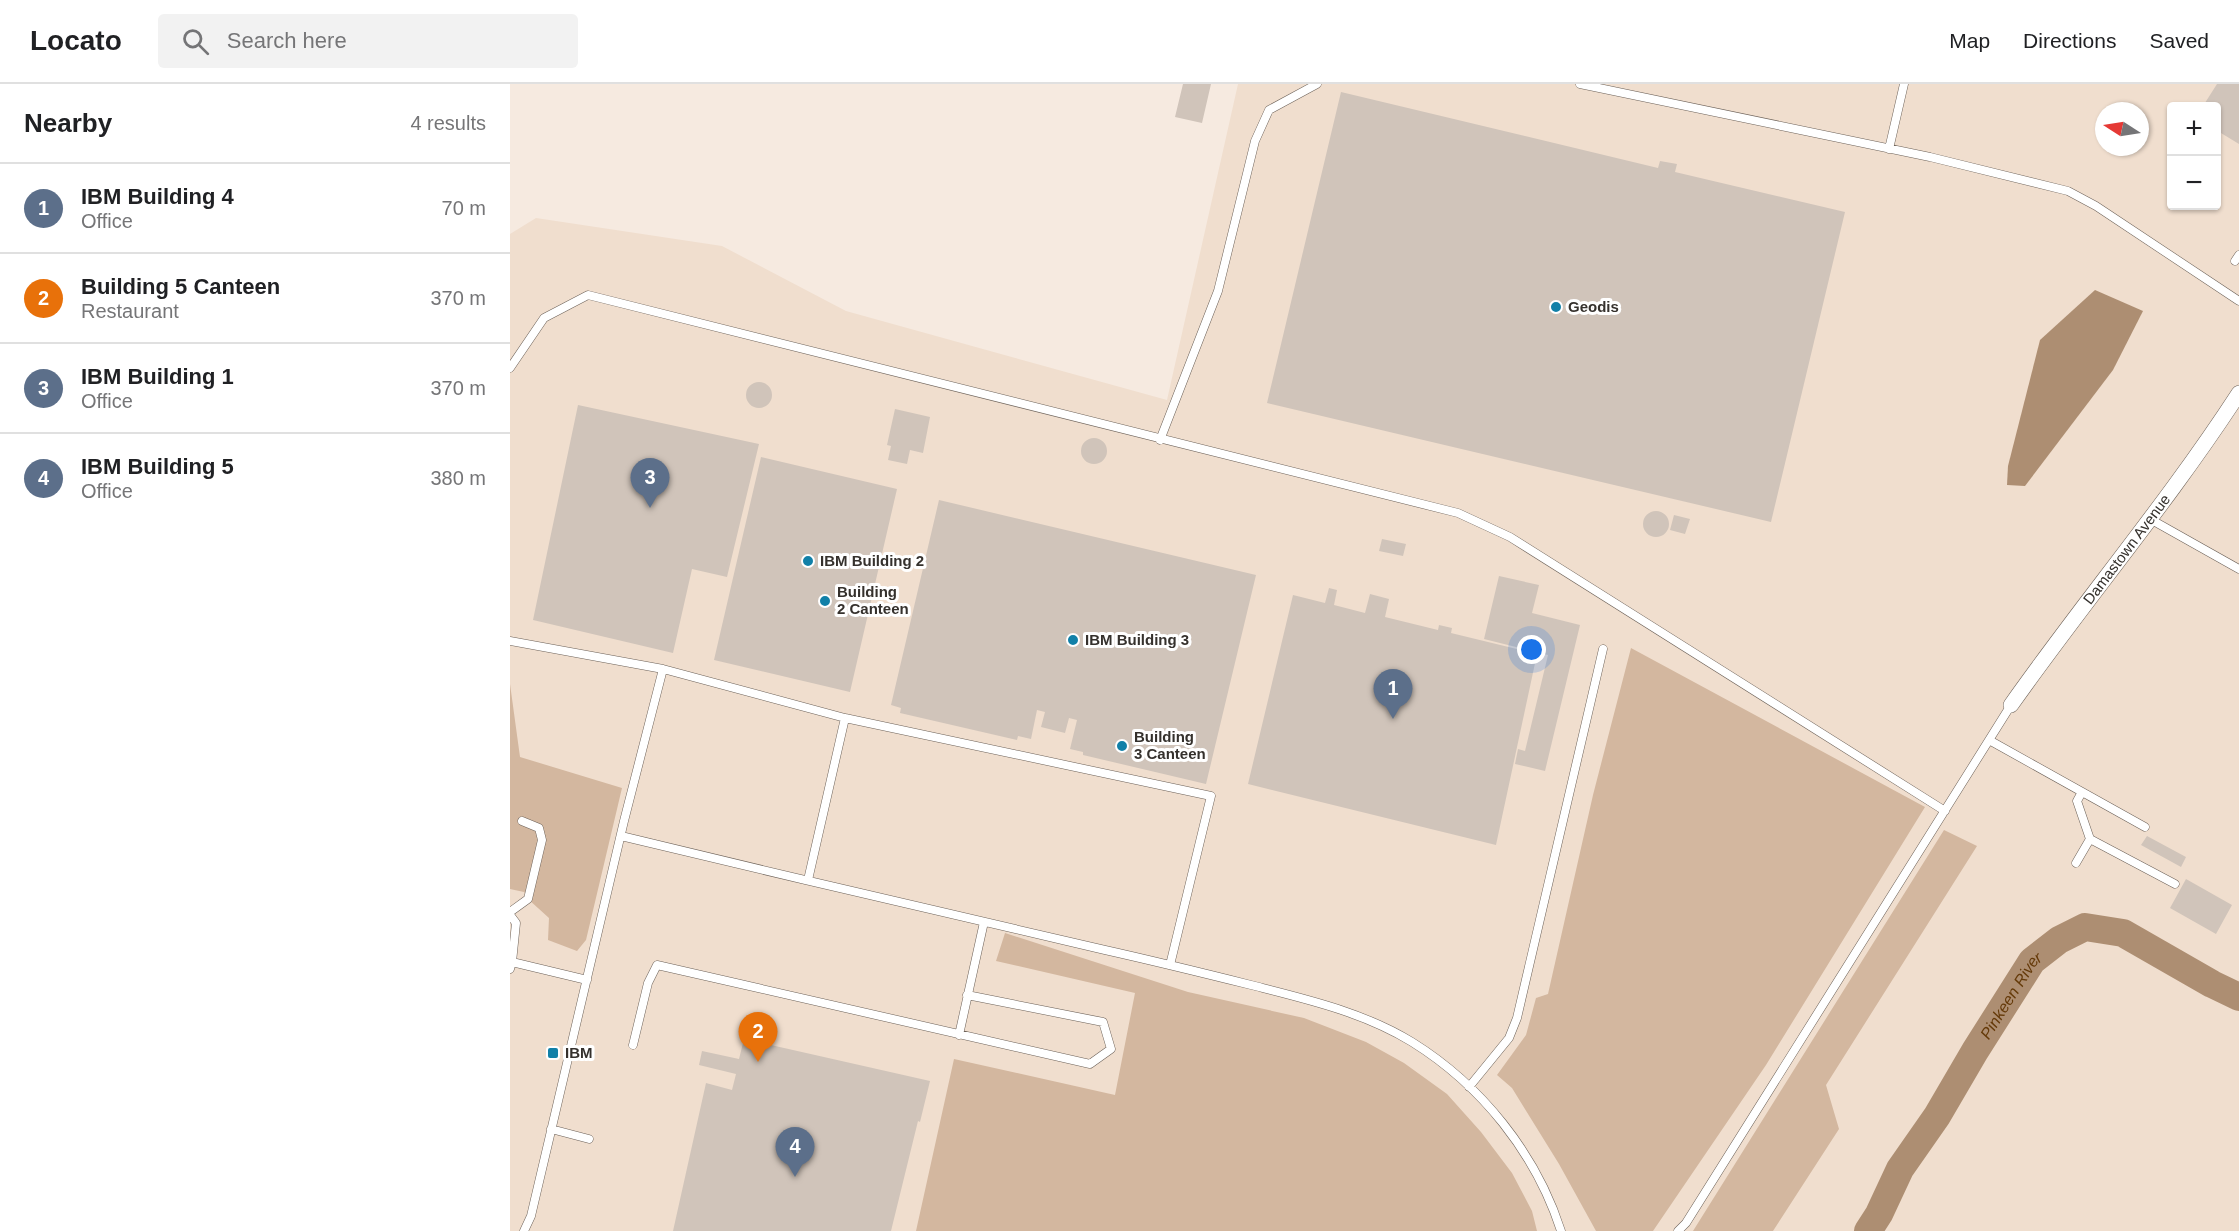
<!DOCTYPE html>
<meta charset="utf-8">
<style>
:root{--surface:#fff;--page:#f2f2f2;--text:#202124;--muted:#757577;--line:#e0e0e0;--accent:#2563eb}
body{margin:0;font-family:Arial,sans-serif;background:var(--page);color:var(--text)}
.controls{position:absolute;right:18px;top:18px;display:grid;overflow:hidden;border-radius:6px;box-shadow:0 2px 4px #0004}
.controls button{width:54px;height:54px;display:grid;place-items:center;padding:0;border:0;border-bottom:2px solid var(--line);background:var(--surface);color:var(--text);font:30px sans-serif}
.compass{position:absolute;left:1585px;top:18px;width:54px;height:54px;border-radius:50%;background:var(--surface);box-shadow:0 2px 4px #0004;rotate:282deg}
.you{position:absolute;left:1022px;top:566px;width:21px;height:21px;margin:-15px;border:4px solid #fff;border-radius:50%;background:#1a73e8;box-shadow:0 0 0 9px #1a73e833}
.badge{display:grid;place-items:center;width:39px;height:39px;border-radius:50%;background:var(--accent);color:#fff;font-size:20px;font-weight:700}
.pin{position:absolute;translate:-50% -50px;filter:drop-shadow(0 2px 3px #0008)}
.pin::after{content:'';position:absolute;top:32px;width:21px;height:18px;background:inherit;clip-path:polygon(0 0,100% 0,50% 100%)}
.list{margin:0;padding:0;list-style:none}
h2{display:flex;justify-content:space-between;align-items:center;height:78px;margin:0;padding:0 24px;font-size:26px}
h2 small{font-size:20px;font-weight:400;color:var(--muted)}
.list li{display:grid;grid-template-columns:39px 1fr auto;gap:18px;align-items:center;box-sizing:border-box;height:90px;padding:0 24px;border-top:2px solid var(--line)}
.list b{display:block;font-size:22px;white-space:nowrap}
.list p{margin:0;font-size:20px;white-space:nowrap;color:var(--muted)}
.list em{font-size:20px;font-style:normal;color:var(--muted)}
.icon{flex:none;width:33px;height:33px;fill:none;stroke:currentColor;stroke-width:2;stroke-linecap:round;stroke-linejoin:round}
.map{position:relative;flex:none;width:1729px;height:1147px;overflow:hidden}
header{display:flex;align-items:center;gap:36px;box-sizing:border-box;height:84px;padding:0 30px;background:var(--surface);border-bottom:2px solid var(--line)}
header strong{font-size:28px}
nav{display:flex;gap:33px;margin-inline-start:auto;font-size:21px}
.search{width:420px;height:54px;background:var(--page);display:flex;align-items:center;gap:15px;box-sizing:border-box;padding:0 21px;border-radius:6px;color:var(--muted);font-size:22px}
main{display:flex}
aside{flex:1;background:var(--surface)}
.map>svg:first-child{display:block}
.built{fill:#f0dece;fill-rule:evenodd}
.green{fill:#d3b79f}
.water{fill:#ad8e72}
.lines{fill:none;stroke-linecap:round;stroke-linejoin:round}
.river{stroke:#ad8e72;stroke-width:28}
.building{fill:#d0c4ba}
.lane-casing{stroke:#6c6158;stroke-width:9}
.street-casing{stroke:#6c6158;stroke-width:16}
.lane{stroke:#fff;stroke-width:8}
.street{stroke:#fff;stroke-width:15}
.poi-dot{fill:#1180a8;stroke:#fff;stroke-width:2}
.labels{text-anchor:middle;stroke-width:6;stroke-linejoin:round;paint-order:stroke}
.poi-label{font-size:15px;font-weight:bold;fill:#35312d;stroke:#fff;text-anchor:start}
.street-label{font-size:15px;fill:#35312d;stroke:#fff}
.water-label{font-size:16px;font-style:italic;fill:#653a09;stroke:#fff}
</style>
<header>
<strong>Locato</strong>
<div class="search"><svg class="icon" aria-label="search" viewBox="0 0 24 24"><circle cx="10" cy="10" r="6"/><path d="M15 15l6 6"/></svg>Search here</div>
<nav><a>Map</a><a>Directions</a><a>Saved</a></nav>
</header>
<main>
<aside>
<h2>Nearby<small>4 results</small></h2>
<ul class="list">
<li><span class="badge" style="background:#5c6f8a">1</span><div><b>IBM Building 4</b><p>Office</p></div><em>70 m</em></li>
<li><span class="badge" style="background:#e8710a">2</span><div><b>Building 5 Canteen</b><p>Restaurant</p></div><em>370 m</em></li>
<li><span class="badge" style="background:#5c6f8a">3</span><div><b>IBM Building 1</b><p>Office</p></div><em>370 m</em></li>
<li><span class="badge" style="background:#5c6f8a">4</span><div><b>IBM Building 5</b><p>Office</p></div><em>380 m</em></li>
</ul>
</aside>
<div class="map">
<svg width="1729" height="1147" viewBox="0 0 1729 1147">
<rect width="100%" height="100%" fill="#f6eae0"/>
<path class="built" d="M 728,0 L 1729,0 L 1729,1147 L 0,1147 L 0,150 L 26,134 L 212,162 L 336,227 L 657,316 ZM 1662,22 L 1706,22 L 1706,122 L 1662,122 ZM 1594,27 L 1630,27 L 1630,63 L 1594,63 Z"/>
<path class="green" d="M 1121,564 L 1415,723 L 1256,981 L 1143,1147 L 1086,1147 L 1049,1080 L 1002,1004 L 987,991 L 1016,951 L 1026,914 L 1038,910 L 1083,711 Z
M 0,600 L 10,673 L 112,704 L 76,856 L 67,867 L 38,856 L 39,834 L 18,815 L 14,808 L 0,805 Z
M 1434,746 L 1467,762 L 1316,1001 L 1329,1045 L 1263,1147 L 1183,1147 Z
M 495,849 L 678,908 L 794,934 L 856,958 L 894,979 L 937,1010 L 971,1048 L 1002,1089 L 1022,1127 L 1027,1147 L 406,1147 L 444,975 L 605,1011 L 625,909 L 486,877 Z"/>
<path class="water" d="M 1585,206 L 1633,227 L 1603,286 L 1515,402 L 1497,401 L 1498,382 L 1530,256 Z"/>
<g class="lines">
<path class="river" id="s1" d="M 1358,1147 L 1369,1130 L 1390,1085 L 1427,1032 L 1465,967 L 1522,877 L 1549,856 L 1575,843 L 1613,849 L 1702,900 L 1729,913"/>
</g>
<path class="building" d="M 673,0 L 701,0 L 692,39 L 665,33 Z
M 1707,0 L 1729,0 L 1729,60 L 1706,46 L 1706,22 L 1693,22 Z
M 831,8 L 1148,84 L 1150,77 L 1167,80 L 1165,88 L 1335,128 L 1261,438 L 757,319 Z
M236 311a13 13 0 1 1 26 0a13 13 0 1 1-26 0Z
M 68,321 L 249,360 L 217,493 L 182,485 L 163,569 L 23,536 Z
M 385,325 L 420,333 L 413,369 L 400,366 L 397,380 L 378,376 L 381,362 L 377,361 Z
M571 367a13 13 0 1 1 26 0a13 13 0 1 1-26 0Z
M 251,373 L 387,405 L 340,608 L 204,576 Z
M 429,416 L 746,491 L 696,700 L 573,671 L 573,668 L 560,665 L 567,636 L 559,634 L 555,649 L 531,643 L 535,628 L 527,626 L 521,655 L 508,652 L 507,656 L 390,629 L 391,624 L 381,621 Z
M1133 440a13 13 0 1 1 26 0a13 13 0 1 1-26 0Z
M 1164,431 L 1180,435 L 1175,450 L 1160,446 Z
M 872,455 L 896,460 L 893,472 L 869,467 Z
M 989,492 L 1029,501 L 1022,529 L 1070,541 L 1035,687 L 1005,680 L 1008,665 L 1015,667 L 1038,571 L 974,555 Z
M 819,504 L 827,506 L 824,521 L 855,529 L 860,510 L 879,515 L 875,533 L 928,546 L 929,541 L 942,544 L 941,549 L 1027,570 L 986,761 L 738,700 L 783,511 L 815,519 Z
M 1637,752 L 1676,773 L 1671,783 L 1631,761 Z
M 1676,795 L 1722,821 L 1706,850 L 1660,824 Z
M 234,955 L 420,997 L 410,1038 L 408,1037 L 381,1147 L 163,1147 L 196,999 L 222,1006 L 226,990 L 189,981 L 192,967 L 229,975 Z"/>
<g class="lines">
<g class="lane-casing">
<path id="lane" d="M 1070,0 L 1420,73 L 1558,107 L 1586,122 L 1729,217
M 1379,65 L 1394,0
M 1725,177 L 1729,171
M 0,284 L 34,234 L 78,211 L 948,429 L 1000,453 L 1435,727
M 650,356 L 708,207 L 745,57 L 759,26 L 807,0
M 1640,435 L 1729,485
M 0,557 L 153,585 L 335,634 L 701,712 L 660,881
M 1479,656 L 1635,743
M 111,752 C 272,791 434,829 595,866 C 644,877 693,889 741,901 C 796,915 853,928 902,958 C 971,1001 1026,1069 1051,1147
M 1580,755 L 1665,800
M 1566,779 L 1580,755 L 1567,717 L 1572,708
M 298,796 L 335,634
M 0,828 L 18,815 L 32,756 L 29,744 L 12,737
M 0,831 L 6,839 L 2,878
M 0,885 L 2,878 L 77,896
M 449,951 L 474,838
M 123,961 L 138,899 L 147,881 L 580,980 L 601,965 L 593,938 L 457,911
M 959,1003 L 999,954 L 1007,934 L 1093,565
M 41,1045 L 79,1055
M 14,1147 L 21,1132 L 114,737 L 153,585
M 1168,1147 L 1176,1139 L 1501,621"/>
</g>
<g class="street-casing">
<g id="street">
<path id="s2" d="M 1501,621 C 1575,516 1659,417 1729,309"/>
</g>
</g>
<use href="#lane" class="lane"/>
<use href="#street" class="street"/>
</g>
<g class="poi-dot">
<circle cx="1046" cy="223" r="6"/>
<circle cx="298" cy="477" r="6"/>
<circle cx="315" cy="517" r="6"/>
<circle cx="563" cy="556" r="6"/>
<circle cx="612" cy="662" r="6"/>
<rect x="37" y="963" width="12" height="12" rx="3"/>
</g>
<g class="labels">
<g class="poi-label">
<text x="1058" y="228">Geodis</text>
<text x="310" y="482">IBM Building 2</text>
<text x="327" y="513">Building<tspan x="327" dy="17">2 Canteen</tspan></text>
<text x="575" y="561">IBM Building 3</text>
<text x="624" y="658">Building<tspan x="624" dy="17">3 Canteen</tspan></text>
<text x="55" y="974">IBM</text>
</g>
<g class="street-label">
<text dy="5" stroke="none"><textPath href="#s2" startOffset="194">Damastown Avenue</textPath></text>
</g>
<g class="water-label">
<text dy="6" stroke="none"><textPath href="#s1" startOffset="276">Pinkeen River</textPath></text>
</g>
</g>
</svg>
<div class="controls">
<button>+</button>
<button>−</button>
</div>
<svg class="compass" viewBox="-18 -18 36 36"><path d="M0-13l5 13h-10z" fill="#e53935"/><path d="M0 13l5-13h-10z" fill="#757577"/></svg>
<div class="you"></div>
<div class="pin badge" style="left:883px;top:635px;background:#5c6f8a">1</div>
<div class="pin badge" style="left:248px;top:978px;background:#e8710a">2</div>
<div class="pin badge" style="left:140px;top:424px;background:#5c6f8a">3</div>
<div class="pin badge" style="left:285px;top:1093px;background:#5c6f8a">4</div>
</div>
</main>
